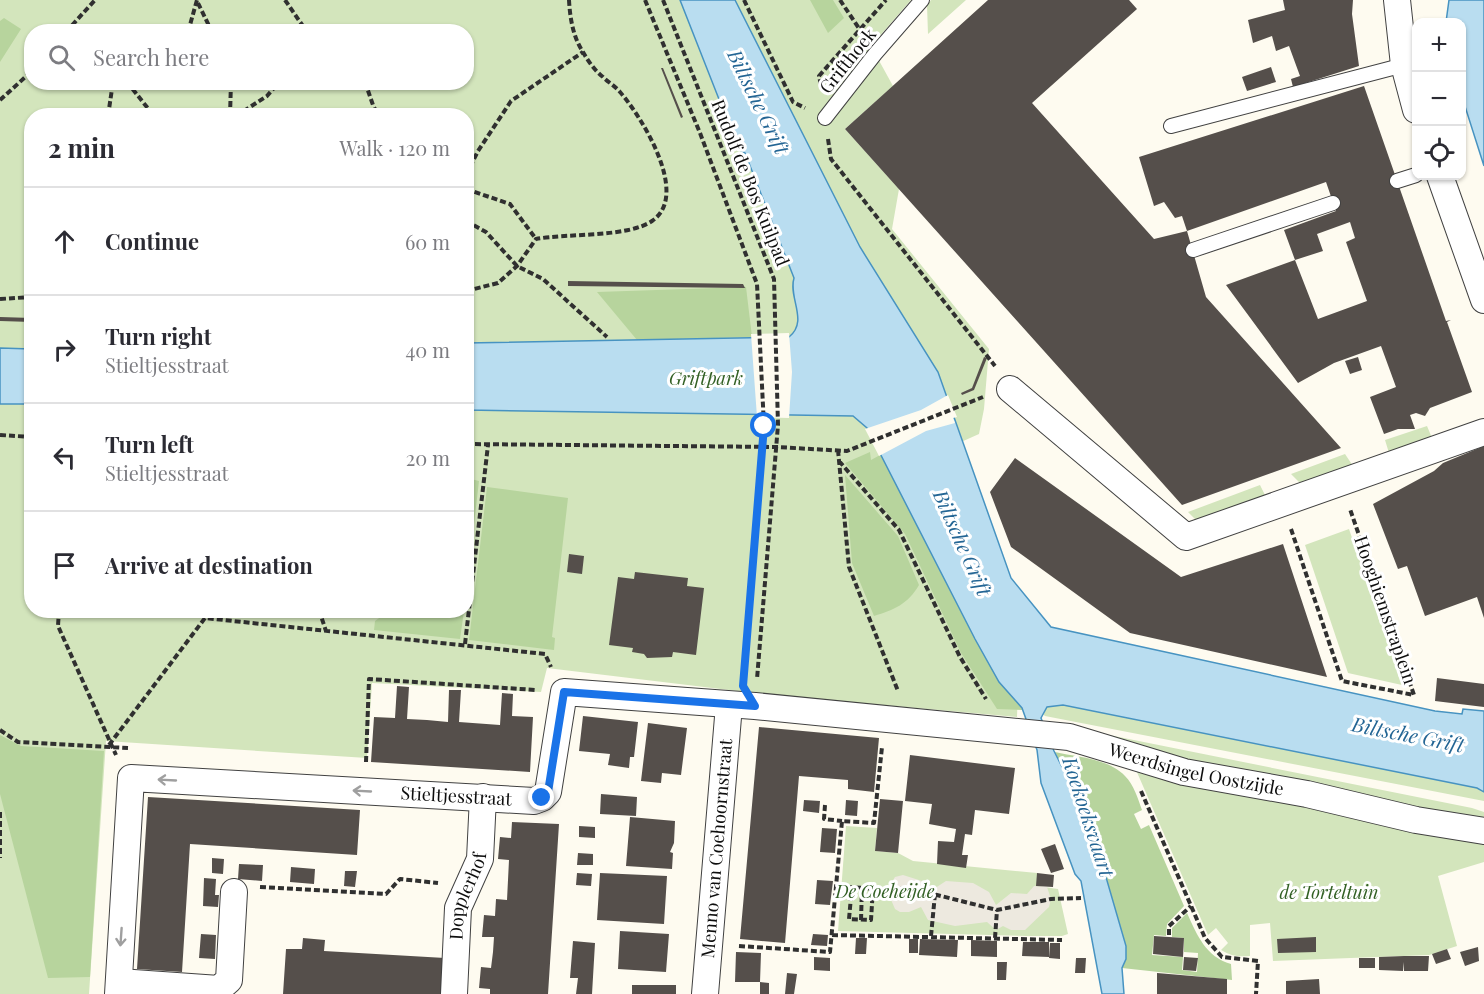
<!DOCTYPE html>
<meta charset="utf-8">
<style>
:root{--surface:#fff;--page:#f7f7f7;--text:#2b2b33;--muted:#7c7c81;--line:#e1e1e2}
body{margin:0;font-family:"Playfair Display",serif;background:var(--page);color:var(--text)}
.controls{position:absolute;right:18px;top:18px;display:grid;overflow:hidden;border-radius:12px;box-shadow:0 2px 4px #0004}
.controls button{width:54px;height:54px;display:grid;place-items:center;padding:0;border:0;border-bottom:2px solid var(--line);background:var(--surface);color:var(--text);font:30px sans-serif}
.stop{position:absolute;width:18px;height:18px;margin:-14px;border:4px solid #1a73e8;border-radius:50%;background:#fff}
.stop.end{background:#1a73e8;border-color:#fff;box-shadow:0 2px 6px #0008}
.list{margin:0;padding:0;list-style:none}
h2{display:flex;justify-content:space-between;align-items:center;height:78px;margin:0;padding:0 24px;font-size:26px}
h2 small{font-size:20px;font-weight:400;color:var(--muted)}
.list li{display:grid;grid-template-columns:39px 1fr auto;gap:18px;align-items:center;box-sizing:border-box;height:108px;padding:0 24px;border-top:2px solid var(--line)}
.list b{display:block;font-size:22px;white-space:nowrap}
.list p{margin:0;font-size:20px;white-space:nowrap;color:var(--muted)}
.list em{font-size:20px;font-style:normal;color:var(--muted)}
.icon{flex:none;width:33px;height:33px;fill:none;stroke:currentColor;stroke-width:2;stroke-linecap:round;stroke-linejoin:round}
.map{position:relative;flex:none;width:1484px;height:994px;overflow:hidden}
.search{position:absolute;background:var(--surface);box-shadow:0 2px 4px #0004;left:24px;top:24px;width:450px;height:66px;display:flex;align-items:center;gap:15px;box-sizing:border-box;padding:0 21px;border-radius:24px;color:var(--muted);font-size:22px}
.panel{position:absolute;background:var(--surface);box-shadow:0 2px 4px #0004;left:24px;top:108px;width:450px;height:510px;border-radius:24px}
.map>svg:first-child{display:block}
.green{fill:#d3e5bc;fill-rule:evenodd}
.forest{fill:#b7d49d}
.plaza{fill:#ede9df}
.water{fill:#b9ddf0;stroke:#4793c1;stroke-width:1.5}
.pier{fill:#fefbf0}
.building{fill:#554f4b;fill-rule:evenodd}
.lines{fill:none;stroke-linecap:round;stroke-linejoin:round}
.lane-casing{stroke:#414141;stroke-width:16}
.street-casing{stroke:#414141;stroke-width:28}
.path{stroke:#303030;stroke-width:4;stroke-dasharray:6 3;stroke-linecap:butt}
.lane{stroke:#fff;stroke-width:14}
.street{stroke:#fff;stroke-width:26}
.oneway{stroke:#9f9f9f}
.route{stroke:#1a73e8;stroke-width:8}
.labels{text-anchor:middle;stroke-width:6;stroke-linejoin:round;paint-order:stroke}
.street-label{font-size:18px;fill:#0e0e0e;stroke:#fff}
.park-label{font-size:18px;font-style:italic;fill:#326024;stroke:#fff}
.water-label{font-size:20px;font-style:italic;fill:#236594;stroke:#fff}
</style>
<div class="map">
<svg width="1484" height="994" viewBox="0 0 1484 994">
<rect width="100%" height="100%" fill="#fefbf0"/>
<path class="green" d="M 0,0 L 911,0 L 871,46 L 893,86 L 845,129 L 899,189 L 892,229 L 989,349 L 984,409 L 979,434 L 932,455 L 1019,656 L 1017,717 L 770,695 L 547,668 L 541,692 L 372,683 L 367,758 L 106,741 L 89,994 L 0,994 ZM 32,32 L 466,32 L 466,82 L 32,82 ZM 32,116 L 466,116 L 466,610 L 32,610 Z
M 931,0 L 966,0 L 928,34 L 927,5 Z
M 1427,426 L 1432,438 L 1389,453 L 1385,440 Z
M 1345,454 L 1353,466 L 1301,484 L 1291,474 Z
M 1260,485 L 1266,497 L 1197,521 L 1188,512 Z
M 1349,529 L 1402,685 L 1348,673 L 1305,545 Z
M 1063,705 L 1477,788 L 1484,792 L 1484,801 L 1045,716 L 1042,713 L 1047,707 Z
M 1089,731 L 1472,808 L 1484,812 L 1484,823 L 1166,759 Z
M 1136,770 L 1484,840 L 1484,862 L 1438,876 L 1457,946 L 1429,955 L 1273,961 L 1270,923 L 1250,925 L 1250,956 C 1238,957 1231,956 1221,950 L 1228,943 L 1216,928 L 1208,935 Z
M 846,826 L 877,828 L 875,851 L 898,853 L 913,861 L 1037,873 L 1037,886 L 1058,889 L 1068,934 L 1062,936 L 1027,936 L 838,931 Z"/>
<path class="forest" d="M 810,0 L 833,0 L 844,18 L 828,33 Z
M 4,18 L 21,29 L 0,62 L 0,21 Z
M 746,287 L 752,337 L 637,340 L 597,292 Z
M 870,452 L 871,460 L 882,454 L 975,639 L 1023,710 L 997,709 L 961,653 L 905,534 L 845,463 Z
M 845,475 L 898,536 L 919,585 C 908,604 894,610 874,616 L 852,563 Z
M 467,478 L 479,481 L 467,586 L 466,478 Z
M 487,487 L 568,498 L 552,637 L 555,638 L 554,650 L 469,640 Z
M 440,611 L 464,611 L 460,639 L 374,630 L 375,621 L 386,613 L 423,614 Z
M 0,735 L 21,746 L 104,751 L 90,977 L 48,978 L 0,794 Z
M 1055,752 C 1076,757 1108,758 1125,776 C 1134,785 1138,799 1142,810 L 1134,814 L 1141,829 L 1149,825 L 1184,906 L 1167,924 L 1166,936 L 1154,935 L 1152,955 L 1183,957 L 1182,970 L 1197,972 L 1198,953 L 1184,952 L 1184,938 L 1172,937 L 1172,928 L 1187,913 C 1197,935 1206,957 1231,964 L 1232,980 L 1122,968 L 1126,959 L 1126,946 L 1090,822 Z"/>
<path class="plaza" d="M 903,875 L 922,881 L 929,892 L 946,881 L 973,883 L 989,892 L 996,905 L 1011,893 L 1027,894 L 1034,886 L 1047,887 L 1051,899 L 1049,907 L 1025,930 L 1011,930 L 1003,926 L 996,930 L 987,922 L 955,926 L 928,920 L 921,907 L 909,912 L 900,912 L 895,909 L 889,895 L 889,887 L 895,877 Z"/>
<path class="water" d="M 680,0 L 735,0 L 860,247 L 938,372 L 1011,578 L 1051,627 L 1435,711 L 1462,714 L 1463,709 L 1484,711 L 1484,792 L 1477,788 L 1063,705 L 1047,707 L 1041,718 L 1054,751 L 1090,822 L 1126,946 L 1126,959 L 1122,968 L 1124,994 L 1102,994 L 1081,881 L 1075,874 L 1041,783 L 1037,750 L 1022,708 L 999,682 L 975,639 L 867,428 L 853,416 L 467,410 L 466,343 L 789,337 C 809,321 788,298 794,278 L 745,153 L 735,147 L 737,145 Z
M 1449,0 L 1484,0 L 1484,166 L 1462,97 L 1462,22 L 1446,22 Z
M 0,348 L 31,349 L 31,404 L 0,404 Z"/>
<path class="pier" d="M 789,333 L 792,372 L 789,418 L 757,417 L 751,334 Z
M 948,395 L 957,417 L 953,418 L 955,423 L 926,431 L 879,456 L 865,429 L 921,410 Z"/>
<path class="building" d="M 988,0 L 1129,0 L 1137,9 L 1032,103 L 1154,239 L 1187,231 L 1206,297 L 1341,448 L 1182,505 L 845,129 Z
M 1283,0 L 1353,0 L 1352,14 L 1359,66 L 1293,87 L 1291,79 L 1300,76 L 1289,46 L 1276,51 L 1272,36 L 1253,43 L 1248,20 L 1285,10 Z
M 1271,67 L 1276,82 L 1247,91 L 1242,77 Z
M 661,68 L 663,68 L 683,117 L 681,118 Z
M 1364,86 L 1446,321 L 1451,320 L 1447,322 L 1472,392 L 1430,408 L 1425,416 L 1416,413 L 1410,415 L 1415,429 L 1398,429 L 1384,434 L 1370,397 L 1396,387 L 1381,346 L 1334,363 L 1298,383 L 1226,285 L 1295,260 L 1284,230 L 1336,211 L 1326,182 L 1187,231 L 1182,216 L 1175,218 L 1164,202 L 1154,206 L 1139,157 ZM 1350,222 L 1355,238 L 1346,242 L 1367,301 L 1318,319 L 1295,260 L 1323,251 L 1317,234 Z
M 568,281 L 743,284 L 745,288 L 568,286 Z
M 0,317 L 32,318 L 32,322 L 0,321 Z
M 984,357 L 987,358 L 974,390 L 962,395 L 961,393 L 972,388 Z
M 1358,357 L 1362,370 L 1350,374 L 1345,361 Z
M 1484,446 L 1484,618 L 1477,597 L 1425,616 L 1407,566 L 1398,569 L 1373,504 L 1434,471 L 1443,463 Z
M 1015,458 L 1181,577 L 1283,544 L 1327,677 L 1130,633 L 1011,547 L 990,492 Z
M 569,554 L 584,556 L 582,574 L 567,572 Z
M 635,572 L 688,578 L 687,586 L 704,588 L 696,655 L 673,652 L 672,657 L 647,658 L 644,654 L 632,652 L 633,648 L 609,645 L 618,577 L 634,579 Z
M 1437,678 L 1484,684 L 1484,707 L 1435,701 Z
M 397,686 L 409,687 L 407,719 L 427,720 L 448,722 L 449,690 L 461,690 L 459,722 L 500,725 L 502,693 L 513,694 L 512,716 L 533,717 L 530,772 L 371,762 L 374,717 L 395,718 Z
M 583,716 L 638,722 L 634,757 L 630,757 L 629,768 L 608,765 L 610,754 L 579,751 Z
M 648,723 L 687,728 L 681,775 L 662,773 L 661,783 L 641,781 Z
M 759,727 L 879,738 L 874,792 L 848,789 L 848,780 L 799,776 L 785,943 L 740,939 Z
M 910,755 L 1015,768 L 1009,814 L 975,810 L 972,835 L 965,834 L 962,855 L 968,855 L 966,868 L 937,864 L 938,841 L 954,842 L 956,829 L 929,824 L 932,804 L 905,801 Z
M 601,794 L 637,797 L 636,816 L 600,814 Z
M 148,797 L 360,810 L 357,855 L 190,844 L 182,972 L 137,969 Z
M 880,799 L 903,801 L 898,853 L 875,851 Z
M 804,800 L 820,801 L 819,813 L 803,811 Z
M 846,800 L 858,801 L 857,816 L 845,815 Z
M 630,817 L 675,821 L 674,843 L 670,852 L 673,853 L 672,869 L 626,866 Z
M 512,822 L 559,824 L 548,994 L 490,994 L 490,989 L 479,988 L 481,967 L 491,968 L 493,952 L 494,937 L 482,937 L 484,915 L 495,916 L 496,899 L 507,900 L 509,860 L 498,859 L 500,837 L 511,838 Z
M 579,826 L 595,827 L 595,838 L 579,837 Z
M 822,828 L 837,829 L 835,853 L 820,852 Z
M 1055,844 L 1064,869 L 1051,873 L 1041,849 Z
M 578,853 L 593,854 L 593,865 L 577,865 Z
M 212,858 L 224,859 L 223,874 L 212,873 Z
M 239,864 L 263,865 L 262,881 L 238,879 Z
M 291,867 L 315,869 L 314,884 L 290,882 Z
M 345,871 L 357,871 L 355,887 L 344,886 Z
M 577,873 L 592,874 L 591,886 L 576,885 Z
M 600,873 L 667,876 L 664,924 L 597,920 Z
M 1037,873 L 1054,875 L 1053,887 L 1036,886 Z
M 204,878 L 216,879 L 215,895 L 219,895 L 218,907 L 203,906 Z
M 817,880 L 833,881 L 830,905 L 815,904 Z
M 620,931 L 669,934 L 666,972 L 618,969 Z
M 201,934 L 216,935 L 215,959 L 199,958 Z
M 813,934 L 828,935 L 827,946 L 811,945 Z
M 1154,936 L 1184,938 L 1183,957 L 1153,954 Z
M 1316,937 L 1316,952 L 1278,953 L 1277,939 Z
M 303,938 L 325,940 L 324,951 L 445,958 L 443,994 L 283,994 L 286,949 L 302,949 Z
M 856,938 L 867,938 L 866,954 L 855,954 Z
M 909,939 L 918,939 L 918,953 L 909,953 Z
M 920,939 L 958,940 L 957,957 L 919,955 Z
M 971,940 L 997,941 L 997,957 L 971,956 Z
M 573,941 L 595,943 L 592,994 L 576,994 L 578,978 L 570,978 Z
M 1023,942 L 1049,942 L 1049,957 L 1022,956 Z
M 1050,943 L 1060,943 L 1060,959 L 1049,958 Z
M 1478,947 L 1479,961 L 1465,966 L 1460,952 Z
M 1447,949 L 1451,959 L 1436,964 L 1432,954 Z
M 736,952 L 761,953 L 760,982 L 769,983 L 769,994 L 760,994 L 760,982 L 735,982 Z
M 1404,956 L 1429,956 L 1428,971 L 1404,971 L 1404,962 L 1403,971 L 1379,970 L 1379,957 Z
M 814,957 L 830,958 L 830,971 L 814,970 Z
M 1184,957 L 1198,958 L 1196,971 L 1183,970 Z
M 1076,958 L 1086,958 L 1085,973 L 1075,973 Z
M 1359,958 L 1375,958 L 1375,968 L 1359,968 Z
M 997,962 L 1007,962 L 1006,980 L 997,980 Z
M 787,973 L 797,974 L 794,994 L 785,994 Z
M 1157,973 L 1227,979 L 1227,994 L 1157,994 Z
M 1319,979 L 1320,994 L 1286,994 L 1286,981 Z
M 632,985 L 676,985 L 676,994 L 632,994 Z"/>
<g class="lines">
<g class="lane-casing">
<path id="lane" d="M 825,118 L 875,54 L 922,0
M 1171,126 L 1404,65
M 1397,181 L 1416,175
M 1193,250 L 1333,203"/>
</g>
<g class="street-casing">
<g id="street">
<path d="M 1397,0 L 1404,65 L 1416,110"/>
<path d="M 1440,176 L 1484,300"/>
<path d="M 1010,389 L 1186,537 L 1484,432"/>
<path d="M 119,982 L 219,989 L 229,980 L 234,892"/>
<path id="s1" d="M 118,994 L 131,778 L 534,801 L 542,798 L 548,792 L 564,692 L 755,706 L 1069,737 L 1184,772 L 1307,794 L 1416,820 L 1484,831"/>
<path id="s2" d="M 454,994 L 458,908 L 480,859 L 483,797"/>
<path id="s3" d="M 705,994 L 729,705"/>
</g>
</g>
<path class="path" d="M 285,0 L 307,32
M 645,0 L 700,133 L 757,284 L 764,426 L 744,678
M 663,0 L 774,279 L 778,425 L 757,679
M 744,0 L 793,102 L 805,108
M 840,0 L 860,30
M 198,3 L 212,32
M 66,32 L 95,0
M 188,32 L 197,0
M 127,82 L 154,116
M 365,82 L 374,108 L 383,116
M 821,85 L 819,76 L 886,0
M 0,100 L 32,71
M 108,116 L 113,82
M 230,116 L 231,82
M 236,116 L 267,96 L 279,82
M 828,139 L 831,159 L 995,366
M 466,175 L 478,151 L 511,101 L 583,52
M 466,189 L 510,204 L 536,239
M 466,221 L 486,232 L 517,266 L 543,279 L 607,337
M 466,291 L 498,283 L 517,266 L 536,239 C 567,233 627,238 652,221 C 691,195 641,116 620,92 C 615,86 608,82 603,77 C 595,71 588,61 583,52 C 573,37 570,18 569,0
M 0,299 L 32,297
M 0,435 L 32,437
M 466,444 L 776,447 L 847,451 L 983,397
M 838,450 L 849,567 L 898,691
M 839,461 L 899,530 L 960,657 L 986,699
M 1291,529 L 1342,681 L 1414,695 L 1350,509
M 59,610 L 58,626 L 116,755
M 319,610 L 326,631
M 465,644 L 488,445
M 0,730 L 18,742 L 128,748
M 109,745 L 205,618 L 545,654 L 551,667
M 366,762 L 369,679 L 536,690
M 1141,791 L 1205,938 L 1222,957 L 1258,961 L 1256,994
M 825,805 L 824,819 L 842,821
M 0,812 L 0,858
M 837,886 L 889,890 L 909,888 L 997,910 L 1051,899 L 1081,898
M 852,886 L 849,919 L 871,920 L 873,888
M 260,887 L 386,894 L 400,879 L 438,883
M 861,920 L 862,887
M 832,935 L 1062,940
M 1169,935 L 1169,926 L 1191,906
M 931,936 L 935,894
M 995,938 L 997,910
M 739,946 L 830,952 L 842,821 L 874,823 L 882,747"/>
<use href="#lane" class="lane"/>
<use href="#street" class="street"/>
</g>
<defs><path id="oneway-shaft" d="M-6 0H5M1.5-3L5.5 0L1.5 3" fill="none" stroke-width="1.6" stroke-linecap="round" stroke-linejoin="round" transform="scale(1.5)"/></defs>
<g class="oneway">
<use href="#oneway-shaft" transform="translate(167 780) rotate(-177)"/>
<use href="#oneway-shaft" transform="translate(362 791) rotate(-177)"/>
<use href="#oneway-shaft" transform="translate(121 937) rotate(94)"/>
</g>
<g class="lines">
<path class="route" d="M 542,798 L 548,792 L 564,692 L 755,706 L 743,686 L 764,426"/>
</g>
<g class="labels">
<g class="street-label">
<text transform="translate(848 61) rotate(-51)" y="6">Grifthoek</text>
<text transform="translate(750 183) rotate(68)" y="6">Rudolf de Bos Kuilpad</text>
<text transform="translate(1385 610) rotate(71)" y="6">Hooghiemstraplein</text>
<text dy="6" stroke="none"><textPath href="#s1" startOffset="1377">Weerdsingel Oostzijde</textPath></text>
<text dy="6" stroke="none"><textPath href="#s1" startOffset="542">Stieltjesstraat</textPath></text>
<text dy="6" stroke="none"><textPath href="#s3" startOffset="146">Menno van Coehoornstraat</textPath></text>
<text dy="6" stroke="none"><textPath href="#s2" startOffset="100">Dopplerhof</textPath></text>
</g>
<g class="park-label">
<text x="706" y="385">Griftpark</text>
<text x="885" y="898">De Coeheijde</text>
<text x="1329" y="899">de Torteltuin</text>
</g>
<g class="water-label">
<text transform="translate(758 102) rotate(64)" y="7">Biltsche Grift</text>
<text transform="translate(962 543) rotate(66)" y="7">Biltsche Grift</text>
<text transform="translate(1408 735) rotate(11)" y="7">Biltsche Grift</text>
<text transform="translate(1088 817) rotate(72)" y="7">Koekoeksvaart</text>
</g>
</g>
</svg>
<div class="controls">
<button>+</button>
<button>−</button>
<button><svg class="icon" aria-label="locate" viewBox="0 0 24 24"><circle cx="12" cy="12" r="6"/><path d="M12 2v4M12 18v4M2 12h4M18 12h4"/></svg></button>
</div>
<div class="stop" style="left:764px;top:426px"></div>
<div class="stop end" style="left:542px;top:798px"></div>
<div class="search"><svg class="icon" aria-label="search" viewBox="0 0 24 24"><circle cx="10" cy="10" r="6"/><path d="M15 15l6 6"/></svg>Search here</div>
<section class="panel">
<h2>2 min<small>Walk · 120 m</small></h2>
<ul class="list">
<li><svg class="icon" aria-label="ahead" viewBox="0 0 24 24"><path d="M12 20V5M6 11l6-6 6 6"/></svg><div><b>Continue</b></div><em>60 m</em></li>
<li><svg class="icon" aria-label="right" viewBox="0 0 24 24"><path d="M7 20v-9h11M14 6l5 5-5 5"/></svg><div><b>Turn right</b><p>Stieltjesstraat</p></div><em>40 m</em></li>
<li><svg class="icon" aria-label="left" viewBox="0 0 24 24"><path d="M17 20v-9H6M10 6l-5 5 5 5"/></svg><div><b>Turn left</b><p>Stieltjesstraat</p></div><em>20 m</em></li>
<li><svg class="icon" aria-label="arrive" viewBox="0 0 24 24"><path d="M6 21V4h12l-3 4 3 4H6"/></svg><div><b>Arrive at destination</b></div></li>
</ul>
</section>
</div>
